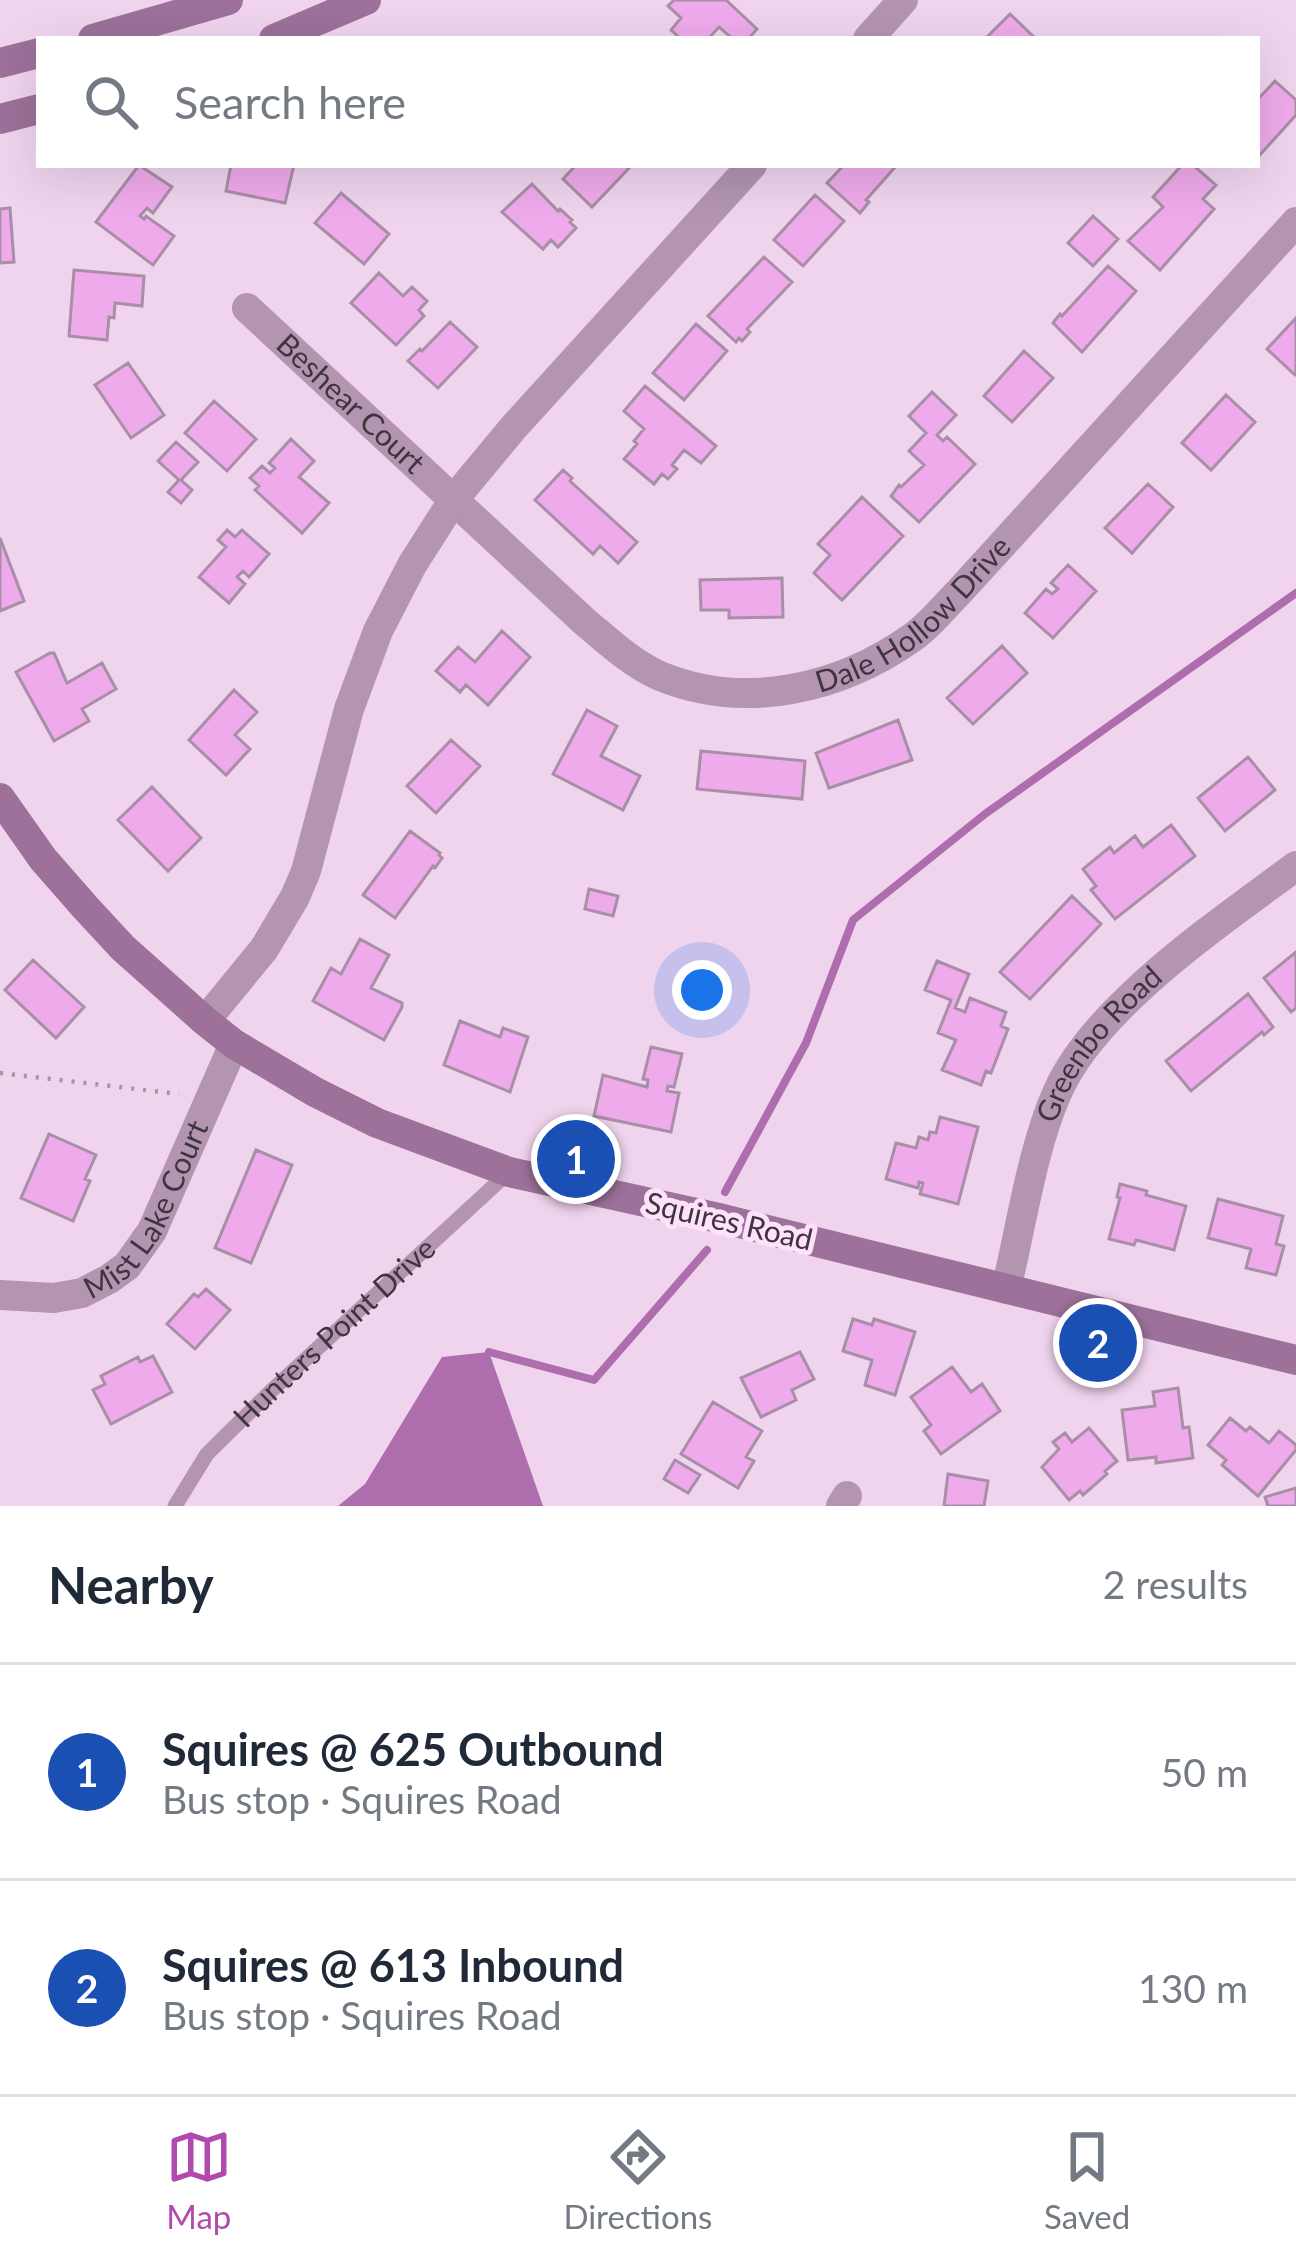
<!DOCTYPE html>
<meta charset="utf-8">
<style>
:root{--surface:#fff;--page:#f2f2f3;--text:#1f2937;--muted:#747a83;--line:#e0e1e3;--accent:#b04aae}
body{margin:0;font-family:Lato,sans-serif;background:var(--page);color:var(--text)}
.you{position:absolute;left:702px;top:990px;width:42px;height:42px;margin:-30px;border:9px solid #fff;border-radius:50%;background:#1a73e8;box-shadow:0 0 0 18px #1a73e833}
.badge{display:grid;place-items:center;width:78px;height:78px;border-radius:50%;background:var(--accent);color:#fff;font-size:39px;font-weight:700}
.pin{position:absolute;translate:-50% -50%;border:6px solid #fff;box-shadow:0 3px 12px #0006}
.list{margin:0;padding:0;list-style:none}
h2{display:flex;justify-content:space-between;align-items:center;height:156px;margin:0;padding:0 48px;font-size:51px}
h2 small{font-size:39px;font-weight:400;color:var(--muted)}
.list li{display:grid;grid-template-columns:78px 1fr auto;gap:36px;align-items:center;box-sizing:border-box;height:216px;padding:0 48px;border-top:3px solid var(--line)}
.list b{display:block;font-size:45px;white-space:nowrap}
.list p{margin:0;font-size:39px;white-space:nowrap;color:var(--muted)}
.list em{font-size:39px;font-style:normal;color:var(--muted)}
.icon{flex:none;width:66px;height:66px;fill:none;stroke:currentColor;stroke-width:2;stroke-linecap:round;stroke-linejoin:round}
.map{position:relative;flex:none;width:1296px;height:1506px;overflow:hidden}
.search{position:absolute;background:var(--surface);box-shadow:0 12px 48px #0002;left:36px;right:36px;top:36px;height:132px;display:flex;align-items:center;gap:30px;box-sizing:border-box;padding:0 42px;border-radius:0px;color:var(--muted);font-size:45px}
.sheet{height:588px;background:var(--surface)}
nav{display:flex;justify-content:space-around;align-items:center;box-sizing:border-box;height:168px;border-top:3px solid var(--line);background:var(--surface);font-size:33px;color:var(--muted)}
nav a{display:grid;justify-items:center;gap:6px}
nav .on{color:var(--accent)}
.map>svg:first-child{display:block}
.water{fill:#ae6dac}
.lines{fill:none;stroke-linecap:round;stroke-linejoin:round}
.stream{stroke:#ae6dac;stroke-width:8}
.building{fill:#efaaeb;stroke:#a88ea6;stroke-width:3}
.path{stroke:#a993a7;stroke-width:4.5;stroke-dasharray:3 9;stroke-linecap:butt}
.lane{stroke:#b395b1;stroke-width:15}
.street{stroke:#b395b1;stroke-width:30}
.secondary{stroke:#9d719a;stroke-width:30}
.labels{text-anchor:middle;stroke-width:10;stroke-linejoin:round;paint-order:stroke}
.street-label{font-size:30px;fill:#40353f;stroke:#fee1fb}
</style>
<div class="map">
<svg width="1296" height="1506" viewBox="0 0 1296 1506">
<rect width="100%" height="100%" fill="#f0d4ee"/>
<path class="water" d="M 489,1352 L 543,1506 L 338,1506 L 365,1484 L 442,1357 Z"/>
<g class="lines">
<path class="stream" d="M 725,1192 L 806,1043 L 853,920 L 985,814 L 1296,593
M 489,1352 L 594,1380 L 707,1250"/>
</g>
<path class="building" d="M 674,0 L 726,0 L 757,29 L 748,39 L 733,39 L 719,27 L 708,39 L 681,39 L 671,30 L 681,18 L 668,6 Z
M 1010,14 L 1036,39 L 985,39 Z
M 1275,81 L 1296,100 L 1296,115 L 1257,158 L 1257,96 L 1259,98 Z
M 139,165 L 172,187 L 153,213 L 147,208 L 140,216 L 144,219 L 146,216 L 174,236 L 153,265 L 96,222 Z
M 231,165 L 294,165 L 285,203 L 226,191 Z
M 576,165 L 632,165 L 592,207 L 563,179 Z
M 844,165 L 897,165 L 866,200 L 869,202 L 860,213 L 827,183 Z
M 1182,165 L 1193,165 L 1216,185 L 1203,199 L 1214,209 L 1160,270 L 1128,241 L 1163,207 L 1153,197 Z
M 532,184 L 558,211 L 560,209 L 572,220 L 570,222 L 576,228 L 558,247 L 551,240 L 543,249 L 502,212 Z
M 341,193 L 389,234 L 364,264 L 315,223 Z
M 815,195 L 844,221 L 803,266 L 774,240 Z
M 10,208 L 14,262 L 0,263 L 0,209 Z
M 1093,216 L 1118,239 L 1093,266 L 1068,243 Z
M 764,257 L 792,282 L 747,329 L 750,332 L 742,341 L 739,338 L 736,342 L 708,316 Z
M 1108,266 L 1136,291 L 1082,352 L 1053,323 L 1060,314 L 1062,316 Z
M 74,270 L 144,276 L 142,306 L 115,303 L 114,318 L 109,317 L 107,340 L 69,336 Z
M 379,273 L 403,296 L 412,287 L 427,301 L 419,310 L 424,316 L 396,345 L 351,303 Z
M 1296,318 L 1296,374 L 1295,375 L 1267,349 Z
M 450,322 L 477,347 L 438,388 L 408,361 L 420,349 L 422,351 Z
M 696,324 L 727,351 L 684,400 L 653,373 Z
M 1024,351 L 1053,378 L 1012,422 L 984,396 Z
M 128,363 L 164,415 L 131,438 L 95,385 Z
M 645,386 L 716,446 L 701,463 L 684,450 L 672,465 L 677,469 L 668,479 L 662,474 L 654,484 L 624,459 L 637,444 L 634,441 L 644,429 L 624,411 Z
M 932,392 L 956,415 L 937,435 L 943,441 L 947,437 L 975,464 L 919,522 L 891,496 L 899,485 L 901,487 L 924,465 L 909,451 L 926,433 L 909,416 Z
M 1226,395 L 1255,422 L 1211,470 L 1182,443 Z
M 214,401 L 256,439 L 227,471 L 185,433 Z
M 291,439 L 314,461 L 299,477 L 329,503 L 302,533 L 255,490 L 259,486 L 250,478 L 262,466 L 270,473 L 275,468 L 269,463 Z
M 176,442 L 198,462 L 181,480 L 192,490 L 181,503 L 168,492 L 179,480 L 158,461 Z
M 563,470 L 572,478 L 570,481 L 637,542 L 618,563 L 600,546 L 593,554 L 535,500 Z
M 1148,484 L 1173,507 L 1132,553 L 1105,528 Z
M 862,497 L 903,536 L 842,600 L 814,573 L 830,555 L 818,544 Z
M 227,530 L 235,537 L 242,530 L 269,554 L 249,577 L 243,571 L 237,577 L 245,584 L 229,603 L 199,577 L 226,547 L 218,540 Z
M 0,538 L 24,601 L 0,611 Z
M 1068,565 L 1096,591 L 1053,638 L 1025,613 L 1046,589 L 1052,594 L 1058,589 L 1051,583 Z
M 782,578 L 783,617 L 729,618 L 729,610 L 701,610 L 700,580 Z
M 502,631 L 530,657 L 488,705 L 466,685 L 460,692 L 436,671 L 458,647 L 475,662 Z
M 1002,646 L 1027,673 L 973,724 L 947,698 Z
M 50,653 L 54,653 L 67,683 L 102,663 L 116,689 L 82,709 L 89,721 L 54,741 L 16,672 Z
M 234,690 L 257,712 L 235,735 L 250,749 L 226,775 L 189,740 Z
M 587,710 L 617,726 L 601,756 L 640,776 L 623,810 L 553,774 Z
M 898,720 L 912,760 L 829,788 L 816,753 Z
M 451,740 L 480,766 L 436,813 L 407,786 Z
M 701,751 L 805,761 L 802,799 L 697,789 Z
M 1248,757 L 1275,790 L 1225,831 L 1198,798 Z
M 152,787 L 201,838 L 168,871 L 118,820 Z
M 1171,825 L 1195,856 L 1115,919 L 1091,890 L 1096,886 L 1083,869 L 1110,847 L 1114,853 L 1135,836 L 1143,847 Z
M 410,831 L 440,853 L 439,855 L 442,858 L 435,868 L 433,866 L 395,918 L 363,895 Z
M 589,889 L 618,896 L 613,916 L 585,909 Z
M 1072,896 L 1101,924 L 1030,999 L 1000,972 Z
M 360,939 L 389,955 L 371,988 L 402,1003 L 402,1007 L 384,1040 L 313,1001 L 331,968 L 341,974 Z
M 1296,952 L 1296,1008 L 1291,1012 L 1264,978 Z
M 33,960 L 84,1007 L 56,1038 L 5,990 Z
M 937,961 L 969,974 L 955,1008 L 965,1012 L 970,998 L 1006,1012 L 1001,1026 L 1008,1029 L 991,1073 L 986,1071 L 981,1085 L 942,1070 L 956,1040 L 938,1033 L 951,1000 L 925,990 Z
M 1248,994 L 1273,1027 L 1264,1035 L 1262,1032 L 1191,1091 L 1166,1061 Z
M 460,1021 L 500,1037 L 503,1028 L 528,1037 L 510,1092 L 444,1065 Z
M 651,1047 L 682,1054 L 674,1087 L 668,1086 L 667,1091 L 679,1093 L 671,1132 L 594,1116 L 603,1075 L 647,1087 L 648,1080 L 643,1079 Z
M 940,1117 L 978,1127 L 958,1204 L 920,1194 L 923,1183 L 919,1182 L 918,1188 L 886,1179 L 896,1143 L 916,1148 L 919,1137 L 928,1140 L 930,1132 L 936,1133 Z
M 49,1134 L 96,1155 L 85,1179 L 90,1181 L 73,1221 L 21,1198 Z
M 256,1150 L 292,1165 L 251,1263 L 215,1248 Z
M 1120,1184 L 1147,1191 L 1146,1195 L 1186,1206 L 1174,1250 L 1136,1240 L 1134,1245 L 1109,1239 L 1120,1198 L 1117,1197 Z
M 1218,1199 L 1283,1216 L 1276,1244 L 1284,1246 L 1276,1275 L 1246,1268 L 1251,1249 L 1208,1238 Z
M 206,1289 L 230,1310 L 195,1349 L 167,1324 L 194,1294 L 198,1297 Z
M 853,1319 L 872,1325 L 874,1319 L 915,1332 L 895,1395 L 865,1385 L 872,1360 L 843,1351 Z
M 800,1352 L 814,1379 L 792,1390 L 796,1400 L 761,1417 L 741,1378 Z
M 153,1356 L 172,1392 L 111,1424 L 93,1390 L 105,1384 L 101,1376 L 138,1357 L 140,1362 Z
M 952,1367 L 971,1392 L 982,1384 L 1000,1411 L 941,1454 L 924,1431 L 931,1425 L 911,1397 Z
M 1178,1388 L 1183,1428 L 1189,1427 L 1193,1458 L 1156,1463 L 1156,1457 L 1128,1460 L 1122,1410 L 1155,1406 L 1153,1392 Z
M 713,1402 L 762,1431 L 746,1457 L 754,1461 L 738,1488 L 681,1454 Z
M 1230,1418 L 1246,1431 L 1250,1427 L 1269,1443 L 1279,1431 L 1296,1445 L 1296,1450 L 1258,1496 L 1222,1465 L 1226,1460 L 1208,1445 Z
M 1089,1428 L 1117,1461 L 1105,1471 L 1107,1474 L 1083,1495 L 1080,1491 L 1069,1500 L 1042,1467 L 1059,1449 L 1053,1442 L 1065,1433 L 1072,1442 Z
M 675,1460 L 700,1475 L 688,1493 L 664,1479 Z
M 948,1474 L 988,1481 L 984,1506 L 944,1506 Z
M 1296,1488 L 1296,1506 L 1268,1506 L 1265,1497 Z"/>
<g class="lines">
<path class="path" d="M 0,1073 L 179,1094"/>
<path class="lane" id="s1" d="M 175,1506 L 207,1454 L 269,1393 L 509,1172"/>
<g class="street">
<path d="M 868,39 L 903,0"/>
<path id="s2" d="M 247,308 L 585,622 C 608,641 632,664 660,676 C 745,711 840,689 913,637 C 930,625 944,607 959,592 L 1296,222"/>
<path d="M 205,1021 L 264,949 L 295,897 L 306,871 L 349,709 L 378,631 L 412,565 L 454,499 L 513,428 L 752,165"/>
<path id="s3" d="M 1006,1289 C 1021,1228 1032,1149 1057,1093 C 1094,1007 1221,922 1296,866"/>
<path id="s4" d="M 0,1295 L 54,1298 L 82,1293 L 109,1279 L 127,1266 L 152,1231 L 234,1044"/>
<path d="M 841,1506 L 847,1496"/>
</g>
<path class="secondary" d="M 93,39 L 228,0
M 274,39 L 366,0
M 0,63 L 39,53
M 0,119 L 39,109
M 0,798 L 43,859 L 85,907 L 123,948 L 205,1021 L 234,1044 L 315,1092 L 377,1123 L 509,1172 L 723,1219 L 1296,1360"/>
</g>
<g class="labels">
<g class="street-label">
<text dy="10" stroke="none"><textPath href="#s2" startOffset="141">Beshear Court</textPath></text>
<text dy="10" stroke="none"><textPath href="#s2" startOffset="834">Dale Hollow Drive</textPath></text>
<text dy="10" stroke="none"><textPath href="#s3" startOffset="267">Greenbo Road</textPath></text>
<text dy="10" stroke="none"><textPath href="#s4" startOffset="192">Mist Lake Court</textPath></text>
<text transform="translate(729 1222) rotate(13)" y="10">Squires Road</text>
<text dy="10" stroke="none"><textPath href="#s1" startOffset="237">Hunters Point Drive</textPath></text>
</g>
</g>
</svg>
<div class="you"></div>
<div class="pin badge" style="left:576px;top:1159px;background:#1a4fb4">1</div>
<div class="pin badge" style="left:1098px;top:1343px;background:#1a4fb4">2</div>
<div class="search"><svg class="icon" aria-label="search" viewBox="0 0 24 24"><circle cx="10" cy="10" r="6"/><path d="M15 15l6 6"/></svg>Search here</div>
</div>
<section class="sheet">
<h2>Nearby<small>2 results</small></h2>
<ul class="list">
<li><span class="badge" style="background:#1a4fb4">1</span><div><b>Squires @ 625 Outbound</b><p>Bus stop · Squires Road</p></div><em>50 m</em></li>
<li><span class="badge" style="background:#1a4fb4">2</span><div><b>Squires @ 613 Inbound</b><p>Bus stop · Squires Road</p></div><em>130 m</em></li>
</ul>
</section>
<nav>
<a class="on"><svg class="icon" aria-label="map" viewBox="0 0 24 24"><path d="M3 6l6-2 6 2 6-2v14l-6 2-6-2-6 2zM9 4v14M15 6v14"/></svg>Map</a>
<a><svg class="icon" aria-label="directions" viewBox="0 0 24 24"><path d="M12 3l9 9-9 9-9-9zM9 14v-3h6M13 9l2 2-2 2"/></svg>Directions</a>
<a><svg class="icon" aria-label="saved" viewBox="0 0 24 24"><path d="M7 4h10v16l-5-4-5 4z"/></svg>Saved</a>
</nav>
